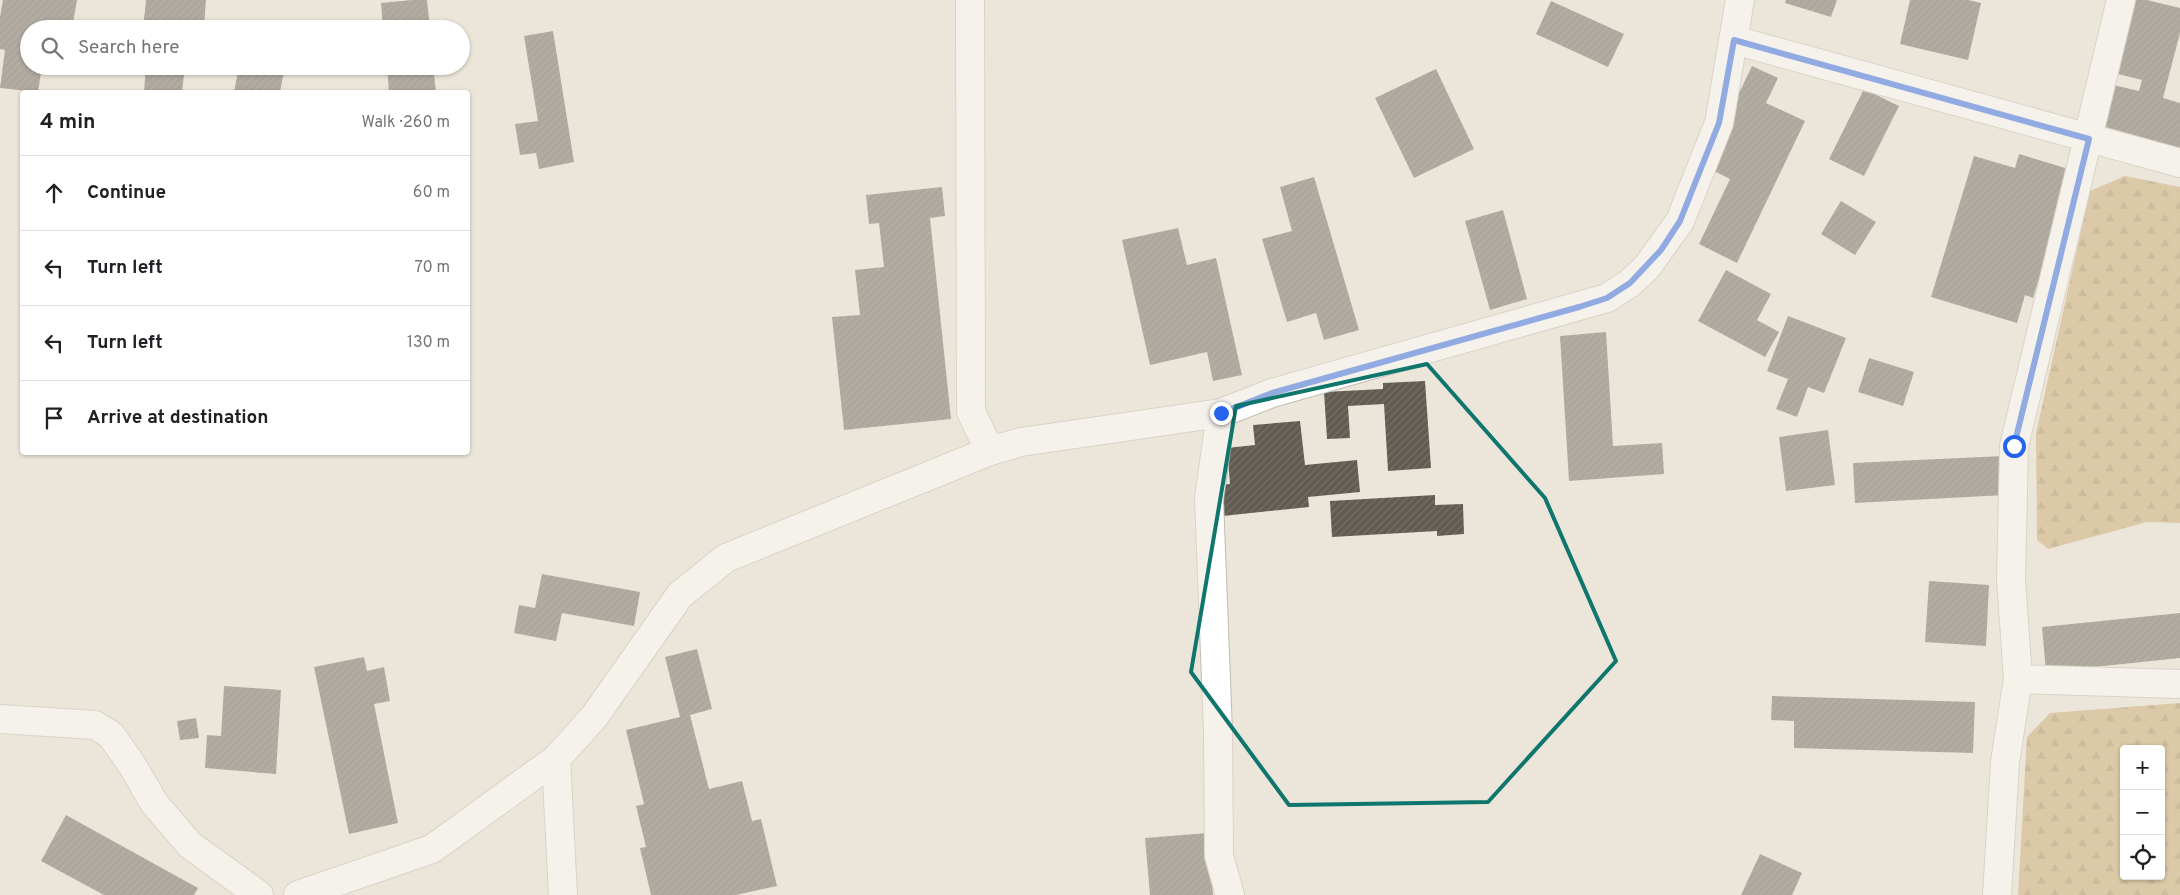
<!DOCTYPE html>
<meta charset="utf-8">
<style>
:root{--surface:#fff;--page:#f6f6f6;--text:#202124;--muted:#757577;--line:#e0e0e0}
body{margin:0;font-family:Overpass,sans-serif;background:var(--page);color:var(--text)}
.controls{position:absolute;right:15px;bottom:15px;display:grid;overflow:hidden;border-radius:5px;box-shadow:0 1px 4px #0004}
.controls button{width:45px;height:45px;display:grid;place-items:center;padding:0;border:0;border-bottom:1px solid var(--line);background:var(--surface);color:var(--text);font:25px sans-serif}
.stop{position:absolute;width:15px;height:15px;margin:-11px;border:4px solid #2563eb;border-radius:50%;background:#fff}
.stop.end{background:#2563eb;border-color:#fff;box-shadow:0 1px 5px #0008}
.list{margin:0;padding:0;list-style:none}
h2{display:flex;justify-content:space-between;align-items:center;height:65px;margin:0;padding:0 20px;font-size:21px}
h2 small{font-size:16px;font-weight:400;color:var(--muted)}
.list li{display:grid;grid-template-columns:32px 1fr auto;gap:15px;align-items:center;box-sizing:border-box;height:75px;padding:0 20px;border-top:1px solid var(--line)}
.list b{display:block;font-size:19px;white-space:nowrap}
.list em{font-size:16px;font-style:normal;color:var(--muted)}
.icon{flex:none;width:28px;height:28px;fill:none;stroke:currentColor;stroke-width:2;stroke-linecap:round;stroke-linejoin:round}
.map{position:relative;flex:none;width:2180px;height:895px;overflow:hidden}
.search{position:absolute;background:var(--surface);box-shadow:0 1px 4px #0004;left:20px;top:20px;width:450px;height:55px;display:flex;align-items:center;gap:12px;box-sizing:border-box;padding:0 18px;border-radius:28px;color:var(--muted);font-size:19px}
.panel{position:absolute;background:var(--surface);box-shadow:0 1px 4px #0004;left:20px;top:90px;width:450px;height:365px;border-radius:5px}
.map>svg:first-child{display:block}
.forest{fill:url(#forest-firs);fill-rule:evenodd}
.building{fill:url(#building-hatch)}
.lines{fill:none;stroke-linecap:round;stroke-linejoin:round}
.minor-casing{stroke:#c2bcb0;stroke-width:30}
.minor{stroke:#fff;stroke-width:28}
.route{stroke:#2563eb;stroke-width:6}
.marked{fill:none;stroke:#0f766e;stroke-width:4;stroke-linejoin:round}
</style>
<div class="map">
<svg width="2180" height="895" viewBox="0 0 2180 895">
<defs>
<pattern id="forest-firs" width="22" height="20" patternUnits="userSpaceOnUse" patternTransform="scale(1.25)"><rect width="22" height="20" fill="#c6a768"/><path d="M5 1l3.5 6h-7zM16 11l3.5 6h-7z" fill="#a28956"/></pattern>
<pattern id="building-hatch" width="6" height="6" patternUnits="userSpaceOnUse" patternTransform="scale(1.25)"><rect width="6" height="6" fill="#615c52"/><path d="M-1 1l2-2M0 6l6-6M5 7l2-2" fill="none" stroke="#757169"/></pattern>
</defs>
<rect width="100%" height="100%" fill="#ece6da"/>
<path class="forest" d="M 2125,176 L 2180,187 L 2180,523 L 2147,522 L 2048,549 L 2037,540 L 2036,433 L 2090,191 Z
M 2180,703 L 2180,895 L 2018,895 L 2027,737 L 2050,713 ZM 2124,749 L 2161,749 L 2161,876 L 2124,876 Z"/>
<path class="building" d="M 3,0 L 77,0 L 72,29 L 29,29 L 29,66 L 42,66 L 38,92 L 0,88 L 5,50 L 0,49 L 0,17 Z
M 146,0 L 206,0 L 204,26 L 190,25 L 189,29 L 150,29 L 151,20 L 144,20 Z
M 412,0 L 427,0 L 430,29 L 383,29 L 381,3 Z
M 1786,0 L 1837,0 L 1831,17 L 1785,3 Z
M 1910,0 L 1968,0 L 1981,3 L 1968,60 L 1900,44 Z
M 2128,0 L 2147,0 L 2180,8 L 2180,33 L 2163,98 L 2180,103 L 2180,148 L 2098,128 L 2109,84 L 2139,91 L 2142,80 L 2110,72 Z
M 1551,1 L 1624,34 L 1608,67 L 1536,34 Z
M 553,31 L 574,162 L 539,169 L 536,153 L 520,155 L 515,124 L 538,121 L 524,36 Z
M 146,66 L 185,66 L 182,92 L 144,92 Z
M 239,66 L 285,66 L 280,92 L 234,92 Z
M 387,66 L 433,66 L 436,92 L 389,92 Z
M 1752,66 L 1778,78 L 1766,103 L 1805,121 L 1737,263 L 1699,244 L 1730,179 L 1704,166 Z
M 1436,69 L 1474,149 L 1414,178 L 1375,98 Z
M 1864,89 L 1899,106 L 1864,176 L 1829,159 Z
M 2019,154 L 2072,170 L 2033,298 L 2025,295 L 2017,323 L 1931,297 L 1974,156 L 2015,168 Z
M 1314,177 L 1359,330 L 1324,340 L 1316,313 L 1287,322 L 1262,239 L 1292,231 L 1280,187 Z
M 942,187 L 945,216 L 930,218 L 951,419 L 844,430 L 832,317 L 860,315 L 855,270 L 884,267 L 879,223 L 869,224 L 866,195 Z
M 1841,201 L 1876,222 L 1855,255 L 1821,234 Z
M 1503,210 L 1527,299 L 1490,310 L 1465,221 Z
M 1178,228 L 1187,265 L 1216,258 L 1242,375 L 1213,381 L 1207,352 L 1150,365 L 1122,240 Z
M 1726,270 L 1771,294 L 1757,320 L 1779,332 L 1765,357 L 1698,321 Z
M 1788,316 L 1846,338 L 1824,393 L 1808,387 L 1797,417 L 1776,409 L 1788,379 L 1767,371 Z
M 1606,332 L 1613,446 L 1662,443 L 1664,474 L 1569,481 L 1560,336 Z
M 1869,358 L 1914,372 L 1903,406 L 1858,392 Z
M 1425,381 L 1431,468 L 1388,471 L 1384,404 L 1348,406 L 1350,438 L 1327,439 L 1324,392 L 1383,389 L 1383,383 Z
M 1300,421 L 1305,465 L 1357,460 L 1360,492 L 1308,497 L 1309,507 L 1223,516 L 1220,485 L 1230,484 L 1227,448 L 1255,445 L 1253,425 Z
M 1828,430 L 1835,485 L 1786,491 L 1779,437 Z
M 2003,456 L 2005,495 L 1855,503 L 1853,463 Z
M 1435,495 L 1435,505 L 1463,504 L 1464,534 L 1437,536 L 1437,531 L 1332,537 L 1330,501 Z
M 542,574 L 640,592 L 634,626 L 562,613 L 556,641 L 514,633 L 519,605 L 535,608 Z
M 1929,581 L 1989,585 L 1986,646 L 1925,642 Z
M 2180,613 L 2180,658 L 2046,672 L 2042,627 Z
M 697,649 L 712,709 L 690,715 L 709,789 L 742,781 L 752,821 L 761,819 L 777,886 L 736,895 L 651,895 L 640,848 L 646,847 L 636,806 L 644,804 L 626,730 L 680,717 L 665,657 Z
M 364,657 L 367,671 L 384,667 L 390,701 L 374,704 L 398,823 L 349,834 L 314,667 Z
M 224,686 L 281,690 L 276,774 L 205,768 L 207,735 L 221,736 Z
M 1772,696 L 1975,702 L 1973,753 L 1794,748 L 1794,721 L 1771,720 Z
M 196,718 L 199,738 L 180,740 L 177,721 Z
M 66,815 L 198,888 L 194,895 L 104,895 L 41,861 Z
M 1208,833 L 1213,895 L 1150,895 L 1145,838 Z
M 1760,854 L 1802,873 L 1792,895 L 1741,895 Z"/>
<g class="lines">
<g class="minor-casing">
<path id="minor" d="M 970,0 L 971,412 L 990,451
M 1734,40 L 2180,163
M 1221,413 L 1209,499 L 1218,732 L 1219,856 L 1230,895
M 2018,679 L 2180,684
M 0,719 L 95,725 L 111,735 L 132,765 L 154,803 L 190,845 L 259,895
M 556,759 L 563,895
M 298,895 L 432,849 L 556,759 L 594,717 L 680,595 L 726,558 L 990,451 L 1021,442 L 1221,413 L 1272,393 L 1607,298 L 1630,283 L 1647,267 L 1680,221 L 1719,123 L 1740,0
M 1997,895 L 2005,762 L 2018,679 L 2011,579 L 2014,446 L 2121,0"/>
</g>
<use href="#minor" class="minor"/>
</g>
<g class="lines">
<path class="route" d="M 1221,413 L 1272,393 L 1579,307 L 1607,298 L 1630,283 L 1661,250 L 1680,221 L 1719,123 L 1734,40 L 2089,139 L 2014,446"/>
</g>
<path d="M0 0H2180V895H0ZM 1427,364 L 1545,498 L 1616,661 L 1488,802 L 1289,805 L 1191,672 L 1236,406 Z" fill="#ece6da" fill-opacity=".55" fill-rule="evenodd"/>
<path class="marked" d="M 1427,364 L 1545,498 L 1616,661 L 1488,802 L 1289,805 L 1191,672 L 1236,406 Z"/>
</svg>
<div class="controls">
<button>+</button>
<button>−</button>
<button><svg class="icon" aria-label="locate" viewBox="0 0 24 24"><circle cx="12" cy="12" r="6"/><path d="M12 2v4M12 18v4M2 12h4M18 12h4"/></svg></button>
</div>
<div class="stop" style="left:2014px;top:446px"></div>
<div class="stop end" style="left:1221px;top:413px"></div>
<div class="search"><svg class="icon" aria-label="search" viewBox="0 0 24 24"><circle cx="10" cy="10" r="6"/><path d="M15 15l6 6"/></svg>Search here</div>
<section class="panel">
<h2>4 min<small>Walk · 260 m</small></h2>
<ul class="list">
<li><svg class="icon" aria-label="ahead" viewBox="0 0 24 24"><path d="M12 20V5M6 11l6-6 6 6"/></svg><div><b>Continue</b></div><em>60 m</em></li>
<li><svg class="icon" aria-label="left" viewBox="0 0 24 24"><path d="M17 20v-9H6M10 6l-5 5 5 5"/></svg><div><b>Turn left</b></div><em>70 m</em></li>
<li><svg class="icon" aria-label="left" viewBox="0 0 24 24"><path d="M17 20v-9H6M10 6l-5 5 5 5"/></svg><div><b>Turn left</b></div><em>130 m</em></li>
<li><svg class="icon" aria-label="arrive" viewBox="0 0 24 24"><path d="M6 21V4h12l-3 4 3 4H6"/></svg><div><b>Arrive at destination</b></div></li>
</ul>
</section>
</div>
